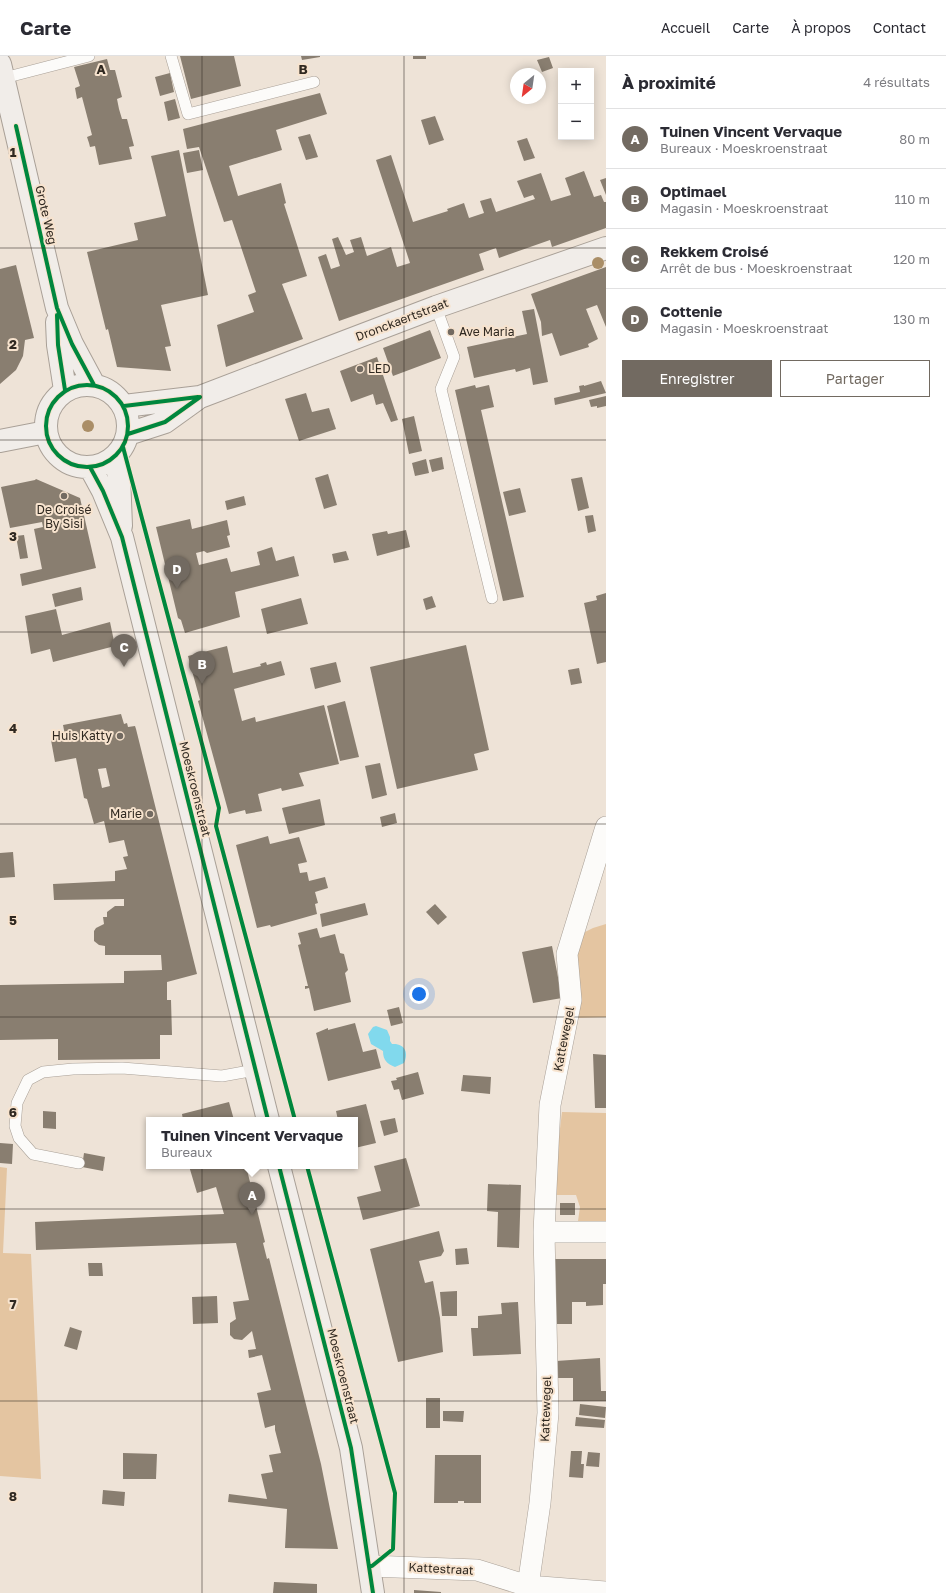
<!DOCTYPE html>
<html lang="fr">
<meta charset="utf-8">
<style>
:root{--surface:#fff;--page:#f2f2f3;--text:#2b2b33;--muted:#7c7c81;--line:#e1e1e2;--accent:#726a61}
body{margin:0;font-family:"Golos Text",sans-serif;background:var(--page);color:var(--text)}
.controls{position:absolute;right:12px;top:12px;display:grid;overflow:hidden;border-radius:0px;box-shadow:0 2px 10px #0003}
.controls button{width:36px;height:36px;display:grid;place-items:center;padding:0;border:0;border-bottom:1px solid var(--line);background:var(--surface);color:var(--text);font:20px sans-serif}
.compass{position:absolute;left:510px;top:12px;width:36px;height:36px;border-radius:50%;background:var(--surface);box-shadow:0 2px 10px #0003;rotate:209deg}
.you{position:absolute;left:419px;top:938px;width:14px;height:14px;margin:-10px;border:3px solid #fff;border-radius:50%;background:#1a73e8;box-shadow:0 0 0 6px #1a73e833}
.badge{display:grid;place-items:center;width:26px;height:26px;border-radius:50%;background:var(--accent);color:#fff;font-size:13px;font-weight:700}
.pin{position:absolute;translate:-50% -33px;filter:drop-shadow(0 1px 2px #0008)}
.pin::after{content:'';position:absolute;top:21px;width:14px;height:12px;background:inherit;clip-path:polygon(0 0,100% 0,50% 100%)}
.popup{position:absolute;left:146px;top:1061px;width:212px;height:52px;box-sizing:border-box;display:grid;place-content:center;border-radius:0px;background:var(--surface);filter:drop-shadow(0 1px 3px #0005);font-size:13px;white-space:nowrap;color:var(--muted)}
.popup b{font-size:15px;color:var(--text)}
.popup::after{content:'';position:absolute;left:50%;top:100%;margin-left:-8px;border:8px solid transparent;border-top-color:var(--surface)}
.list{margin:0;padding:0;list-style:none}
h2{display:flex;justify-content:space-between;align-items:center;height:52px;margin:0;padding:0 16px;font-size:17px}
h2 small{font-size:13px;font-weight:400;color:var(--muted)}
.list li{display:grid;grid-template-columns:26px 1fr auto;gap:12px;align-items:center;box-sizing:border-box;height:60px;padding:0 16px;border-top:1px solid var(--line)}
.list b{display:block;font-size:15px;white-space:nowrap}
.list p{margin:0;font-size:13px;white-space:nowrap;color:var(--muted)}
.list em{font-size:13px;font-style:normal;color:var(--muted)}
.actions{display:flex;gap:8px;padding:12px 16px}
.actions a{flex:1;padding:9px 0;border:1px solid var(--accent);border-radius:0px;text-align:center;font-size:14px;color:var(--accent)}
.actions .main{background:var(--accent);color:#fff}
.map{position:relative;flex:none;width:606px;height:1537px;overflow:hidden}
header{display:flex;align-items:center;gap:24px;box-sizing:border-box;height:56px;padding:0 20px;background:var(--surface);border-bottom:1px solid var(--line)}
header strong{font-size:19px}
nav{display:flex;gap:22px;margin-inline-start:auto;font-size:14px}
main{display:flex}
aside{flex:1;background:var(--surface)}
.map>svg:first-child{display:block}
.green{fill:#e4c5a1}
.water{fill:#81d9ed}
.building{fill:#897e70;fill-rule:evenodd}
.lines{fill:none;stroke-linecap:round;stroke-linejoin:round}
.lane-casing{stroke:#a9a097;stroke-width:12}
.street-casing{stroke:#a9a097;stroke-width:22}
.secondary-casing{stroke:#a9a097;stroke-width:24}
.lane{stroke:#fcfbf9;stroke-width:11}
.street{stroke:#fcfbf9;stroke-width:21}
.secondary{stroke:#f1ede9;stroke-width:22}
.cycleway-casing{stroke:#f7e3ce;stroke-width:6}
.cycleway{stroke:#00873e;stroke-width:4}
.tree{fill:#aa8e67}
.grid{fill:none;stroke:#302921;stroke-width:1;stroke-opacity:0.55}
.poi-dot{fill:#726a61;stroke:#f7e3ce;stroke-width:1.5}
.labels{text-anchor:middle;stroke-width:4;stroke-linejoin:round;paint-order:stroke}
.street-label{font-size:12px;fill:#302921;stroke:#f7e3ce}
.poi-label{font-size:12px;fill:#302921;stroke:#f7e3ce;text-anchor:start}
.grid-label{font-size:13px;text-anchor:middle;font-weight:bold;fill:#302921;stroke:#f7e3ce;stroke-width:4;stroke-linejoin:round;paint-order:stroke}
</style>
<header>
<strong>Carte</strong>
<nav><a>Accueil</a><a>Carte</a><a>À propos</a><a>Contact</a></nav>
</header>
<main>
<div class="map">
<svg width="606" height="1537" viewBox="0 0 606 1537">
<rect width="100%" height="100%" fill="#eee3d7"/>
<path class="green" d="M 606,868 L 606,961 L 576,962 L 577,880 L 593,872 Z
M 562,1056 L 606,1057 L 606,1165 L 578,1165 L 580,1151 L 576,1139 L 552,1139 Z
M 0,1111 L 7,1112 L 3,1197 L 31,1198 L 41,1423 L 0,1420 Z"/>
<path class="water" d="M 376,970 L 387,974 L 390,981 L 390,985 L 392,988 C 405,987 409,997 404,1007 L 395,1011 C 387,1008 383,1004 383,995 L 371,988 L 368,978 L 373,971 Z"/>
<path class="building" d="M 180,0 L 234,0 L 241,30 L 191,43 Z
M 301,0 L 320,0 L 320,1 L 302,4 Z
M 413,0 L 426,0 L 426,3 L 413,3 Z
M 549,1 L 553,12 L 542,16 L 537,4 Z
M 107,3 L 110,14 L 115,14 L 122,41 L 117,43 L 119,53 L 122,63 L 127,63 L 134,90 L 129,91 L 132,103 L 99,109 L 95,90 L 90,91 L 89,87 L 87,81 L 92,79 L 82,41 L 77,43 L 75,32 L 80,30 L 74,11 Z
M 170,17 L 174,36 L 160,40 L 155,21 Z
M 320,37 L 327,58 L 276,74 L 282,94 L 229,110 L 238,140 L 281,127 L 286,147 L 284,148 L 307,220 L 282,228 L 303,283 L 226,311 L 217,269 L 254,256 L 248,239 L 256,236 L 232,164 L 224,166 L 199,91 L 187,93 L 183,73 Z
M 175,43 L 180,62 L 168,65 L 164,46 Z
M 435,60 L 444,84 L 429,89 L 421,64 Z
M 310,78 L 318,101 L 306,104 L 298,81 Z
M 527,82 L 535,102 L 524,105 L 517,85 Z
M 179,94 L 208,239 L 161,249 L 171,290 L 165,291 L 171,315 L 117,311 L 108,273 L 106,274 L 87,196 L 138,184 L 134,167 L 166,160 L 151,100 Z
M 199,94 L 203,114 L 187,117 L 183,97 Z
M 391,99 L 413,166 L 448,155 L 447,153 L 464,147 L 469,162 L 484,157 L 480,145 L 491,142 L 496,156 L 535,143 L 533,139 L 524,142 L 517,125 L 541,117 L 551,145 L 571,139 L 565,122 L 584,115 L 594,141 L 601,139 L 604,146 L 606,146 L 606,172 L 552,191 L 550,184 L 499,202 L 496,192 L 479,198 L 484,214 L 339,265 L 318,201 L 326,198 L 331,213 L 340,210 L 332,183 L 338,181 L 346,199 L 354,196 L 350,184 L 361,181 L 367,200 L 391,191 L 397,211 L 410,207 L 376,104 Z
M 606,122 L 606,139 L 600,124 Z
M 16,209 L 34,282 L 25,284 L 23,300 L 16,314 L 0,328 L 0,213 Z
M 606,211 L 606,271 L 597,249 L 586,253 L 598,283 L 588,288 L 589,291 L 560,300 L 552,277 L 542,280 L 541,266 L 531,238 Z
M 534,253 L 548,326 L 533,329 L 530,312 L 516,316 L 515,313 L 474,322 L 467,291 L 527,278 L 522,255 Z
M 430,274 L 441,302 L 393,320 L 383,292 Z
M 377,301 L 398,364 L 391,366 L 383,347 L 376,349 L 373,338 L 351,346 L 340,315 Z
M 601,325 L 606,337 L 555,349 L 554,342 L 580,336 L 579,330 L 584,329 L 584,330 Z
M 475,329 L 476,332 L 489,329 L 494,351 L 481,354 L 524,541 L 503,545 L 455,334 Z
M 306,337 L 312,356 L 329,352 L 336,373 L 299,385 L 285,343 Z
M 606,340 L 606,350 L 597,352 L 597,350 L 591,351 L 589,344 Z
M 414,360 L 422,395 L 409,398 L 402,363 Z
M 442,401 L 444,413 L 432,416 L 429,404 Z
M 426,403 L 429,417 L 415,420 L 412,407 Z
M 328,418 L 337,449 L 324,453 L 315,422 Z
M 582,421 L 589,452 L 578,455 L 571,423 Z
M 36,423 L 80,442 L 96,512 L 22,530 L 20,518 L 42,513 L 34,473 L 43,471 L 42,466 L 10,472 L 1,431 L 35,424 Z
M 520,432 L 526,456 L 509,460 L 503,436 Z
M 244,440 L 246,449 L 227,454 L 225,445 Z
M 593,459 L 596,475 L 588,477 L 585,460 Z
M 190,463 L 192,473 L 227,464 L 230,479 L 227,480 L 230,491 L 207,497 L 204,495 L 196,497 L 199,509 L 227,502 L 231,516 L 260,509 L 257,496 L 272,491 L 276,505 L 294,500 L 299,520 L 235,536 L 240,561 L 185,577 L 181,564 L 178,562 L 156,471 Z
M 406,474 L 410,491 L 377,500 L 372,478 L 387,475 L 388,478 Z
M 24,479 L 28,502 L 20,503 L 16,480 Z
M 346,495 L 349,504 L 334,507 L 332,498 Z
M 81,531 L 83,544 L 55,551 L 52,538 Z
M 606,537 L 606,606 L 597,608 L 584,547 L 597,544 L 596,540 Z
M 432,540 L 436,551 L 426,554 L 423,543 Z
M 301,542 L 308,568 L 267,578 L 261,553 Z
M 56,553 L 62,579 L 110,566 L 115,590 L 53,606 L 50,593 L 31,598 L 25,560 Z
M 466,589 L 489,694 L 474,698 L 478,714 L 397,733 L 370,611 Z
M 227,590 L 233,617 L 261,610 L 260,608 L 266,606 L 267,609 L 281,605 L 285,619 L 234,633 L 242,665 L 255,661 L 256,666 L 324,649 L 339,708 L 299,717 L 304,730 L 282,735 L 281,732 L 258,738 L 262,755 L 246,758 L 245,754 L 229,758 L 198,645 L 200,644 L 188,600 Z
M 336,606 L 341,626 L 315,633 L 310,612 Z
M 579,612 L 582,627 L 571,629 L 568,614 Z
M 345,645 L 359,701 L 340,705 L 327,650 Z
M 121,658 L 124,668 L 127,667 L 128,671 L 135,670 L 136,673 L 197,918 L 167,926 L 167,944 L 171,944 L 172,979 L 160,979 L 160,1003 L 58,1004 L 58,983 L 0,984 L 0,929 L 124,927 L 124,915 L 162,914 L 161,899 L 105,899 L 105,890 L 99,889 L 94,885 L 94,875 L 96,872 L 104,868 L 103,861 L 107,861 L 107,856 L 115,850 L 124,850 L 124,843 L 54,844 L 53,828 L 115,825 L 115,815 L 127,813 L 123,801 L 128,800 L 124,784 L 109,787 L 104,765 L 94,768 L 87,743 L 84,742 L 76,702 L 55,706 L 51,684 L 65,679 L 63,669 ZM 106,712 L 110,730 L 102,732 L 98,713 Z
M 380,707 L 387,739 L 372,743 L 365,710 Z
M 320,743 L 325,769 L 289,778 L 282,752 Z
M 395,757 L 397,767 L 382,771 L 380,761 Z
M 268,780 L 270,788 L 299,781 L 307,806 L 298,808 L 300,817 L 307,816 L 309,825 L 325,821 L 328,832 L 315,836 L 318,847 L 315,848 L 317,858 L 271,871 L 270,869 L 257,872 L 236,789 Z
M 13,796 L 15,821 L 0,822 L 0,797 Z
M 365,847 L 368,859 L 322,871 L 320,858 Z
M 435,848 L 447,861 L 438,869 L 426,856 Z
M 317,872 L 320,882 L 335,878 L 340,897 L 344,898 L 348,914 L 345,917 L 351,946 L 314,955 L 309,932 L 305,933 L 305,930 L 308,930 L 298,889 L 301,888 L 298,877 Z
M 552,890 L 562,942 L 533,947 L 522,896 Z
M 399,951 L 403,967 L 391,970 L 387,954 Z
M 355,967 L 363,996 L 376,993 L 381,1012 L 328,1025 L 316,977 L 328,972 L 328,974 Z
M 593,998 L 606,999 L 606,1052 L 595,1052 Z
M 418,1016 L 424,1038 L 402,1044 L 399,1033 L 394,1034 L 391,1025 L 397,1024 L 396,1022 Z
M 463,1019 L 491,1021 L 490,1038 L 461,1035 Z
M 229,1046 L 234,1064 L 183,1064 L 182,1058 Z
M 366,1048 L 376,1087 L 355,1092 L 355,1064 L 338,1064 L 336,1055 Z
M 43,1055 L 56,1056 L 56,1073 L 43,1072 Z
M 395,1062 L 398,1076 L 384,1080 L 380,1065 Z
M 0,1087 L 13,1088 L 12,1108 L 0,1107 Z
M 84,1097 L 105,1101 L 103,1115 L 82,1111 Z
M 406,1102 L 420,1150 L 363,1164 L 357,1141 L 381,1135 L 374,1110 Z
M 189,1110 L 246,1110 L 265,1186 L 263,1187 L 267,1203 L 269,1202 L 321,1408 L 338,1493 L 285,1492 L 287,1453 L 228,1446 L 229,1438 L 267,1443 L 261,1418 L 273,1416 L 269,1399 L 281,1397 L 275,1374 L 275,1369 L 265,1372 L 257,1337 L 271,1334 L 262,1299 L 249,1302 L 248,1294 L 256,1293 L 252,1275 L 242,1284 L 234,1283 L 230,1279 L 230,1267 L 236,1263 L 233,1246 L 249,1244 L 236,1187 L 36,1194 L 35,1166 L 224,1158 L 216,1131 L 197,1137 Z
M 488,1128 L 521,1129 L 519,1192 L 497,1191 L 498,1156 L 487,1155 Z
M 560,1147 L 575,1147 L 575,1159 L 560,1159 Z
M 439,1175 L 444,1195 L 441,1200 L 419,1205 L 425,1227 L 433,1225 L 440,1262 L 443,1296 L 398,1306 L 370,1193 Z
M 467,1192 L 469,1208 L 456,1209 L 455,1193 Z
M 551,1203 L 606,1203 L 606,1228 L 603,1228 L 603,1249 L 586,1250 L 586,1246 L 572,1246 L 572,1268 L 555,1268 Z
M 88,1207 L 102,1207 L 103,1220 L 89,1220 Z
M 457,1235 L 457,1260 L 442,1260 L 440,1236 Z
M 217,1240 L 218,1267 L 193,1268 L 192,1241 Z
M 518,1246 L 521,1298 L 473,1300 L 471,1272 L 478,1272 L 478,1260 L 502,1258 L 501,1247 Z
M 70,1271 L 82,1275 L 77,1294 L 64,1290 Z
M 600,1302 L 601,1335 L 606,1335 L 606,1345 L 573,1345 L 573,1322 L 557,1322 L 556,1305 Z
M 426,1342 L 440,1342 L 440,1372 L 426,1372 Z
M 580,1348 L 606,1351 L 605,1362 L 579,1359 Z
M 443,1355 L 464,1355 L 463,1366 L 443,1365 Z
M 576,1361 L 605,1364 L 604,1372 L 575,1370 Z
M 571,1395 L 582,1395 L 581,1408 L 584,1408 L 583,1422 L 569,1421 Z
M 588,1396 L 600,1397 L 599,1411 L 586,1410 Z
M 123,1397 L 157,1398 L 156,1423 L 123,1423 Z
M 435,1399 L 481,1399 L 481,1447 L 464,1447 L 464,1445 L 458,1445 L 458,1447 L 434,1447 Z
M 103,1434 L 125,1436 L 124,1450 L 102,1448 Z
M 274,1526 L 317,1528 L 317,1537 L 273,1537 Z
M 414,1534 L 441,1536 L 441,1537 L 414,1537 Z"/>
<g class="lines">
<g class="lane-casing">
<path id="lane" d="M 171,0 L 188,58 L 314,26
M 4,22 L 89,0
M 436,251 L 454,301 L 441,333 L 492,542
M 79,1107 L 33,1098 L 19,1082 L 15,1070 L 17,1047 L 28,1024 L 43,1016 L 73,1013 L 122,1012 L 222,1020 L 255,1014"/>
</g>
<g class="street-casing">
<path id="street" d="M 544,1176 L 606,1176
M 369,1510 L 477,1514 L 528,1530 L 606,1536
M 528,1530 L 540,1447 L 548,1357 L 544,1176 L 550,1049 L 571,944 L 567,898 L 606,771"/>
</g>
<g class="secondary-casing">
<path id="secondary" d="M 0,8 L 57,252 L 72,288 L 94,329
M 57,266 L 58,289 L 65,334
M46 370a41 41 0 1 1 82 0a41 41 0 1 1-82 0Z
M 124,350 L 200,341 L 436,251 L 606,192
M 128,378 L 165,366 L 197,343
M 0,385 L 46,376
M 113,402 L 119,419 L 121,470
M 90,411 L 103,435 L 122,481 L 268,1064
M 279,1110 L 351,1392 L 373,1537"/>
</g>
<use href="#lane" class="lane"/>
<use href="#street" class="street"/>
<use href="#secondary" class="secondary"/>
<g class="cycleway-casing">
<path id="cycleway" d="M 16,70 L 57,252 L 72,288 L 94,329
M 57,259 L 58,289 L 65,334
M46 370a41 41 0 1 1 82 0a41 41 0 1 1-82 0Z
M 124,350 L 198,341
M 128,378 L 165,366 L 200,341
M 123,391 L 219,752 L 216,770 L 295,1064
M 90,411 L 103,435 L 122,481 L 268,1064
M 279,1110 L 351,1392 L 373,1537
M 307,1110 L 395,1437 L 393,1493 L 372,1510 L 369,1510"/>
</g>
<use href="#cycleway" class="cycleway"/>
</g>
<g class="tree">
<circle cx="598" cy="207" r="6"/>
<circle cx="88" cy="370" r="6"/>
</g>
<path class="grid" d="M 202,0 L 202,1537M 404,0 L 404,1537M 0,192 L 606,192M 0,384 L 606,384M 0,576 L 606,576M 0,768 L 606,768M 0,961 L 606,961M 0,1153 L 606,1153M 0,1345 L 606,1345"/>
<g class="poi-dot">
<circle cx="451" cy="276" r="4"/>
<circle cx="360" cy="313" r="4"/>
<circle cx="64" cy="440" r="4"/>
<circle cx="120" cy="680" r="4"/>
<circle cx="150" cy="758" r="4"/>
</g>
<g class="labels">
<g class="street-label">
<text transform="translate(46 159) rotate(77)" y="4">Grote Weg</text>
<text transform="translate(402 264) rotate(-21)" y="4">Dronckaertstraat</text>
<text transform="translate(195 733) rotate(76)" y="4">Moeskroenstraat</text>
<text transform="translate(564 983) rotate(-79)" y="4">Kattewegel</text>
<text transform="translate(343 1320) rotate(76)" y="4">Moeskroenstraat</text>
<text transform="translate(546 1353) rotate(-88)" y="4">Kattewegel</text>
<text transform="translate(441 1513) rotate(3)" y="4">Kattestraat</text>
</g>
<g class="poi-label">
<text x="459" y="280">Ave Maria</text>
<text x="368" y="317">LED</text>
<text x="64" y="458" text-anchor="middle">De Croisé<tspan x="64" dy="14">By Sisi</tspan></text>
<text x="112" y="684" text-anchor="end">Huis Katty</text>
<text x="142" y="762" text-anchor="end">Marie</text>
</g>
</g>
<g class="grid-label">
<text x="101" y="18">A</text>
<text x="303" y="18">B</text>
<text x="13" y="101">1</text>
<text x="13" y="293">2</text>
<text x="13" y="485">3</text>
<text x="13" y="677">4</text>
<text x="13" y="869">5</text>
<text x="13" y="1061">6</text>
<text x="13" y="1253">7</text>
<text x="13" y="1445">8</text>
</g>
</svg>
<div class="controls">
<button>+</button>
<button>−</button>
</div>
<svg class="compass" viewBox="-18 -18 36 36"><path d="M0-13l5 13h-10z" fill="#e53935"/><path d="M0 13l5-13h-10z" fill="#7c7c81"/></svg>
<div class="you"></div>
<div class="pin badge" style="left:252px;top:1159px">A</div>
<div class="popup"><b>Tuinen Vincent Vervaque</b>Bureaux</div>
<div class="pin badge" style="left:202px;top:628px">B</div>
<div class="pin badge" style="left:124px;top:611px">C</div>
<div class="pin badge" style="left:177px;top:533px">D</div>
</div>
<aside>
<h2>À proximité<small>4 résultats</small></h2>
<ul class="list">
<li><span class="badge">A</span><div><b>Tuinen Vincent Vervaque</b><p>Bureaux · Moeskroenstraat</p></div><em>80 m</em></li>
<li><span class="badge">B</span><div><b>Optimael</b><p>Magasin · Moeskroenstraat</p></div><em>110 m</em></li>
<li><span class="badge">C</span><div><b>Rekkem Croisé</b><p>Arrêt de bus · Moeskroenstraat</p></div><em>120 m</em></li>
<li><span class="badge">D</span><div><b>Cottenie</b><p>Magasin · Moeskroenstraat</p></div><em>130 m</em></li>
</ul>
<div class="actions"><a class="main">Enregistrer</a><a>Partager</a></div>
</aside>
</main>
